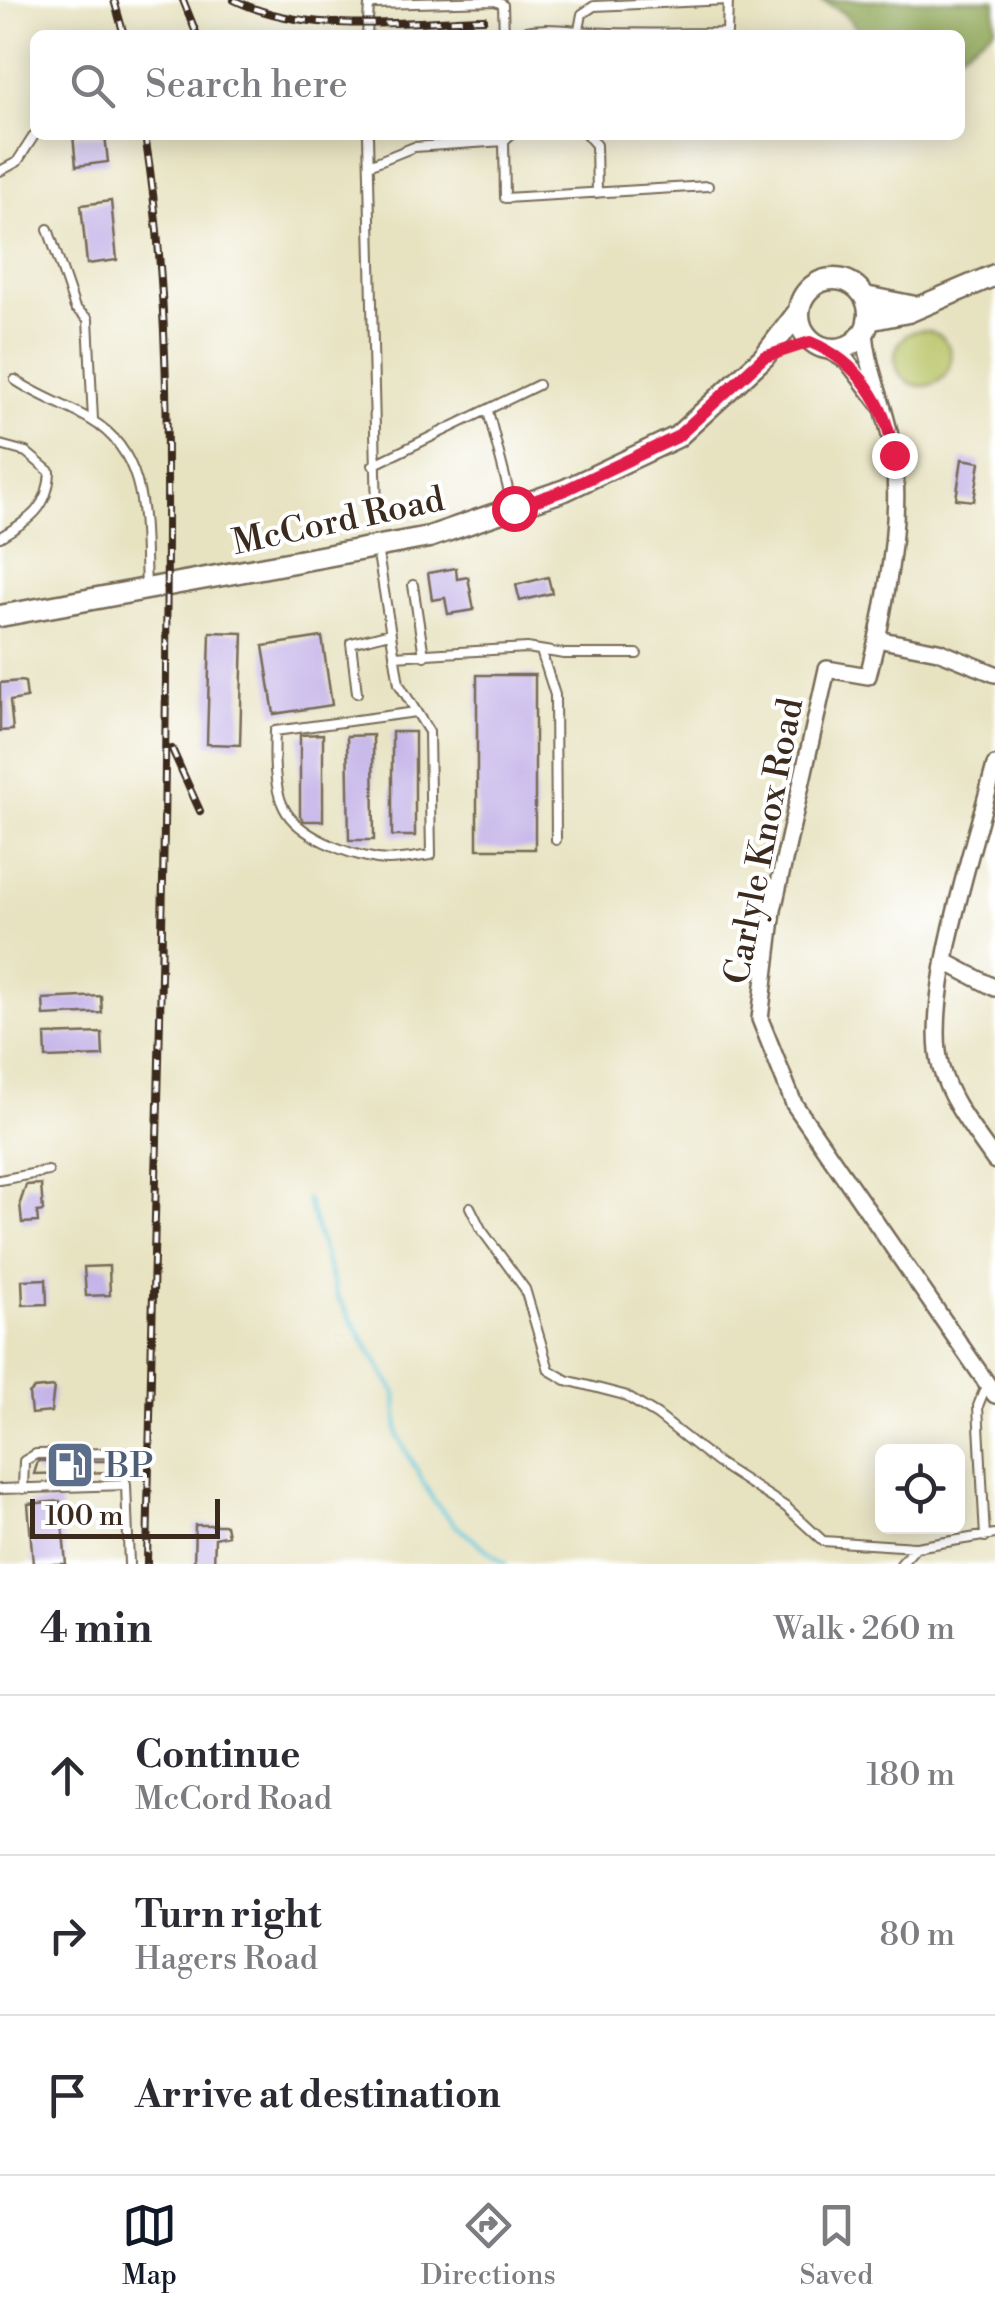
<!DOCTYPE html>
<meta charset="utf-8">
<style>
:root{--surface:#fff;--page:#f7f7f7;--text:#2b2b33;--muted:#7c7c81;--line:#e1e1e2;--accent:#111827}
body{margin:0;font-family:"Libre Bodoni",serif;background:var(--page);color:var(--text)}
.controls{position:absolute;right:30px;bottom:30px;display:grid;overflow:hidden;border-radius:15px;box-shadow:0 5px 25px #0003}
.controls button{width:90px;height:90px;display:grid;place-items:center;padding:0;border:0;border-bottom:2px solid var(--line);background:var(--surface);color:var(--text);font:50px sans-serif}
.scale{position:absolute;left:30px;bottom:25px;width:190px;box-sizing:border-box;padding-left:10px;border:5px solid #3b2a1e;border-top:0;font-size:28px;line-height:35px;white-space:nowrap;color:#3b2a1e;-webkit-text-stroke:8px #fff;paint-order:stroke}
.stop{position:absolute;width:30px;height:30px;margin:-22px;border:8px solid #e11d48;border-radius:50%;background:#fff}
.stop.end{background:#e11d48;border-color:#fff;box-shadow:0 2px 10px #0008}
.list{margin:0;padding:0;list-style:none}
h2{display:flex;justify-content:space-between;align-items:center;height:130px;margin:0;padding:0 40px;font-size:42px}
h2 small{font-size:32px;font-weight:400;color:var(--muted)}
.list li{display:grid;grid-template-columns:65px 1fr auto;gap:30px;align-items:center;box-sizing:border-box;height:160px;padding:0 40px;border-top:2px solid var(--line)}
.list b{display:block;font-size:38px;white-space:nowrap}
.list p{margin:0;font-size:32px;white-space:nowrap;color:var(--muted)}
.list em{font-size:32px;font-style:normal;color:var(--muted)}
.icon{flex:none;width:55px;height:55px;fill:none;stroke:currentColor;stroke-width:2;stroke-linecap:round;stroke-linejoin:round}
.map{position:relative;flex:none;width:995px;height:1564px;overflow:hidden}
.search{position:absolute;background:var(--surface);box-shadow:0 5px 25px #0003;left:30px;right:30px;top:30px;height:110px;display:flex;align-items:center;gap:25px;box-sizing:border-box;padding:0 35px;border-radius:15px;color:var(--muted);font-size:38px}
.sheet{height:610px;background:var(--surface)}
nav{display:flex;justify-content:space-around;align-items:center;box-sizing:border-box;height:140px;border-top:2px solid var(--line);background:var(--surface);font-size:28px;color:var(--muted)}
nav a{display:grid;justify-items:center;gap:5px}
nav .on{color:var(--accent)}
.map>svg:first-child{display:block}
.green{fill:#b7c365;stroke:#797642;stroke-width:2.5}
.forest{fill:#91a95a;stroke:#666a3c;stroke-width:2.5}
.lines{fill:none;stroke-linecap:round;stroke-linejoin:round}
.stream{stroke:#5ec6da;stroke-width:4}
.building{fill:#c1b0e7}
.lane-casing{stroke:#776a57;stroke-width:12}
.street-casing{stroke:#776a57;stroke-width:20}
.secondary-casing{stroke:#776a57;stroke-width:25}
.lane{stroke:#fff;stroke-width:8}
.street{stroke:#fff;stroke-width:15}
.secondary{stroke:#fff;stroke-width:20}
.rail-casing{stroke:#3b2a1e;stroke-width:8}
.rail{stroke:#fff;stroke-width:4;stroke-dasharray:11;stroke-linecap:butt}
.route{stroke:#e11d48;stroke-width:12}
.labels{text-anchor:middle;stroke-width:8;stroke-linejoin:round;paint-order:stroke}
.street-label{font-size:35px;fill:#3b2a1e;stroke:#fff}
.service-label{font-size:35px;fill:#4e5e75;stroke:#fff;text-anchor:start}
</style>
<div class="map">
<svg width="995" height="1564" viewBox="0 0 995 1564">
<rect width="100%" height="100%" fill="#fff"/>
<filter id="ink" filterUnits="userSpaceOnUse"><feTurbulence type="fractalNoise" baseFrequency=".01" numOctaves="2"/><feDisplacementMap in="SourceGraphic" scale="20" xChannelSelector="R" yChannelSelector="G"/><feConvolveMatrix kernelMatrix="1 2 1 2 8 2 1 2 1" color-interpolation-filters="sRGB"/></filter>
<filter id="wash" filterUnits="userSpaceOnUse"><feTurbulence type="fractalNoise" baseFrequency=".0048" numOctaves="4" result="noise"/><feDisplacementMap in="SourceGraphic" scale="40" xChannelSelector="R" yChannelSelector="G"/><feGaussianBlur stdDeviation="2.25" result="paint"/><feColorMatrix in="noise" values="0 0 0 0 0 0 0 0 0 0 0 0 0 0 0 0 0 1.4 0 .05"/><feComposite in="paint" operator="in"/></filter>
<g filter="url(#wash)">
<rect width="100%" height="100%" fill="#e7e2c0"/>
<path class="green" d="M895 358a28 28 0 1 1 56 0a28 28 0 1 1-56 0Z"/>
<path class="forest" d="M 821,0 L 995,0 L 995,28 L 960,53 L 960,35 L 862,35 L 844,13 Z"/>
<g class="lines">
<path class="stream" d="M 307,1199 L 337,1296 L 396,1394 L 398,1436 L 433,1500 L 456,1526 L 505,1564"/>
</g>
<g id="blocks">
<path class="building" d="M 73,135 L 105,135 L 108,162 L 76,166 Z
M 111,201 L 117,260 L 87,264 L 81,205 Z
M 962,459 L 980,462 L 974,501 L 956,499 Z
M 456,568 L 457,579 L 468,577 L 474,610 L 448,614 L 445,598 L 432,600 L 428,573 Z
M 548,577 L 552,593 L 520,601 L 516,585 Z
M 210,632 L 243,633 L 240,745 L 207,744 Z
M 322,637 L 332,705 L 274,714 L 263,646 Z
M 477,675 L 535,675 L 535,849 L 477,849 Z
M 20,681 L 25,682 L 27,698 L 10,701 L 13,730 L 0,731 L 0,683 Z
M 392,732 L 415,732 L 415,836 L 392,836 Z
M 323,734 L 323,821 L 304,821 L 300,816 L 300,735 Z
M 373,735 L 374,840 L 349,840 L 347,736 Z
M 101,996 L 102,1013 L 44,1016 L 43,999 Z
M 102,1033 L 103,1056 L 46,1058 L 45,1035 Z
M 41,1184 L 43,1211 L 37,1212 L 38,1222 L 22,1223 L 20,1203 L 26,1185 Z
M 109,1266 L 110,1295 L 86,1296 L 84,1267 Z
M 46,1279 L 47,1304 L 23,1305 L 22,1280 Z
M 54,1387 L 51,1412 L 31,1414 L 29,1394 L 34,1389 Z
M 38,1461 L 113,1461 L 114,1472 L 34,1474 Z
M 60,1501 L 66,1564 L 33,1564 L 28,1504 Z
M 195,1525 L 226,1525 L 228,1535 L 215,1538 L 214,1564 L 194,1564 Z"/>
</g>
</g>
<g filter="url(#ink)">
<use href="#blocks" fill-opacity="0" stroke="#776a57" stroke-width="2.5"/>
<g class="lines">
<g class="lane-casing">
<path id="lane" d="M 367,35 L 369,6 L 374,4 L 496,1 L 503,5 L 504,35
M 510,35 C 542,23 576,33 610,33 C 649,34 688,33 727,33 L 728,0 L 594,6 L 582,14 L 578,35
M 368,135 L 377,514
M 587,135 L 596,145 L 597,193
M 504,141 L 505,198 L 708,186
M 369,165 L 414,147 L 504,141 L 510,135
M 0,171 L 17,162 L 35,134
M 48,229 L 75,308 L 88,319 L 93,420
M 15,380 C 40,397 66,405 91,420 C 151,455 143,527 146,587
M 488,411 L 513,508
M 0,445 L 26,452 L 50,472 C 48,509 30,519 0,537
M 373,465 L 538,385
M 377,548 L 399,684 L 429,732 L 431,855 C 414,857 394,862 377,859 C 347,854 298,836 284,808 C 273,787 274,755 275,731 L 416,712
M 413,585 L 424,656
M 541,651 L 555,695 L 556,840
M 394,656 L 527,648 L 564,654 L 637,654
M 357,693 L 351,643 L 390,633
M 0,1180 L 48,1171
M 470,1207 L 481,1229 L 525,1289 L 549,1370 L 566,1380 L 624,1395 L 657,1415 L 718,1463 L 786,1507 L 823,1541 L 916,1547
M 0,1489 L 126,1485 L 129,1564
M 23,1489 L 24,1461 L 36,1454 L 119,1453 L 126,1485
M 985,1537 L 978,1406 L 987,1383
M 901,1564 L 916,1547 L 995,1534"/>
</g>
<g class="street-casing">
<path id="street" d="M 865,330 C 867,369 884,402 891,441 C 903,504 890,578 877,639 L 938,651 L 995,674
M 824,348 L 847,361 L 879,403
M 877,639 L 868,676 L 827,669 L 773,910 L 760,1019 L 794,1104 L 995,1395
M 995,765 C 976,840 922,998 941,1068 C 951,1103 975,1132 995,1161
M 946,962 L 995,988"/>
</g>
<g class="secondary-casing">
<path id="secondary" d="M799 314a35 35 0 1 1 70 0a35 35 0 1 1-70 0Z
M 865,297 L 915,307
M 868,320 L 908,312 L 995,275
M 0,616 L 429,537 L 565,490 L 677,437 L 764,357 L 799,311"/>
</g>
<use href="#lane" class="lane"/>
<use href="#street" class="street"/>
<use href="#secondary" class="secondary"/>
<g class="rail-casing">
<path id="rail" d="M 114,0 L 124,35
M 183,0 L 197,35
M 234,0 C 308,36 404,21 484,19
M 145,135 C 173,313 167,491 166,671 C 164,969 152,1266 147,1564
M 172,749 L 200,811"/>
</g>
<use href="#rail" class="rail"/>
</g>
</g>
<g class="lines" filter="url(#ink)">
<path class="route" d="M 514,508 L 565,490 L 677,437 L 764,357 L 810,342 C 859,362 886,404 894,455"/>
</g>
<defs>
<g id="fuel-square" transform="scale(2.5)"><rect x="-9" y="-9" width="18" height="18" rx="4" fill="#5c6f8a" stroke="#fff"/><path d="M-5.5-6h7V0h2V4h1.3V-2.5L3-4.5l.8-.8L6-3V5H2.5V1h-1V6h-7ZM-4.2-4.7v3.2H.2V-4.7Z" fill="#fff"/></g>
</defs>
<g fill-rule="evenodd">
<use href="#fuel-square" x="70" y="1465"/>
</g>
<g class="labels">
<g class="street-label">
<text transform="translate(338 520) rotate(-12)" y="12">McCord Road</text>
<text transform="translate(763 841) rotate(-79)" y="12">Carlyle Knox Road</text>
</g>
<g class="service-label">
<text x="105" y="1477">BP</text>
</g>
</g>
</svg>
<div class="controls">
<button><svg class="icon" aria-label="locate" viewBox="0 0 24 24"><circle cx="12" cy="12" r="6"/><path d="M12 2v4M12 18v4M2 12h4M18 12h4"/></svg></button>
</div>
<div class="scale">100 m</div>
<div class="stop" style="left:514px;top:508px"></div>
<div class="stop end" style="left:894px;top:455px"></div>
<div class="search"><svg class="icon" aria-label="search" viewBox="0 0 24 24"><circle cx="10" cy="10" r="6"/><path d="M15 15l6 6"/></svg>Search here</div>
</div>
<section class="sheet">
<h2>4 min<small>Walk · 260 m</small></h2>
<ul class="list">
<li><svg class="icon" aria-label="ahead" viewBox="0 0 24 24"><path d="M12 20V5M6 11l6-6 6 6"/></svg><div><b>Continue</b><p>McCord Road</p></div><em>180 m</em></li>
<li><svg class="icon" aria-label="right" viewBox="0 0 24 24"><path d="M7 20v-9h11M14 6l5 5-5 5"/></svg><div><b>Turn right</b><p>Hagers Road</p></div><em>80 m</em></li>
<li><svg class="icon" aria-label="arrive" viewBox="0 0 24 24"><path d="M6 21V4h12l-3 4 3 4H6"/></svg><div><b>Arrive at destination</b></div></li>
</ul>
</section>
<nav>
<a class="on"><svg class="icon" aria-label="map" viewBox="0 0 24 24"><path d="M3 6l6-2 6 2 6-2v14l-6 2-6-2-6 2zM9 4v14M15 6v14"/></svg>Map</a>
<a><svg class="icon" aria-label="directions" viewBox="0 0 24 24"><path d="M12 3l9 9-9 9-9-9zM9 14v-3h6M13 9l2 2-2 2"/></svg>Directions</a>
<a><svg class="icon" aria-label="saved" viewBox="0 0 24 24"><path d="M7 4h10v16l-5-4-5 4z"/></svg>Saved</a>
</nav>
